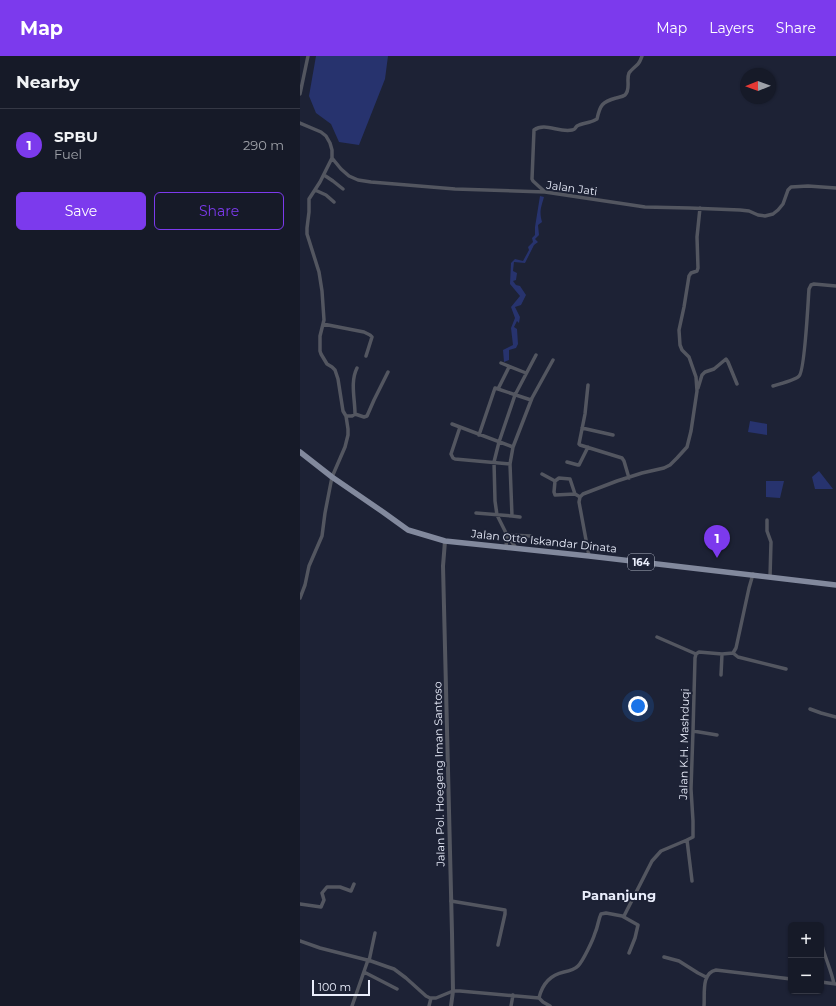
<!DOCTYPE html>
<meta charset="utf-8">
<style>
:root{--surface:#161a28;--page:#232734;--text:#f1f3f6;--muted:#9ea1a8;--line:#353845;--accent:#7c3aed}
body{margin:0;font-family:Montserrat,sans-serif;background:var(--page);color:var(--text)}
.controls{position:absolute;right:12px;bottom:12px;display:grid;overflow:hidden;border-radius:6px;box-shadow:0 1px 3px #0004}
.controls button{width:36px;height:36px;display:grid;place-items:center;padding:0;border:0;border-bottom:1px solid var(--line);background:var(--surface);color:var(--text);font:20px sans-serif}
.compass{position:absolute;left:440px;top:12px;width:36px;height:36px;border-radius:50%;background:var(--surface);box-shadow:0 1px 3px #0004;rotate:269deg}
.scale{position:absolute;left:12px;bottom:10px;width:58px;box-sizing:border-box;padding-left:4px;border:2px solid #eaeefc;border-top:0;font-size:11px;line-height:14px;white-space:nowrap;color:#eaeefc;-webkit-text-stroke:3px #1d2235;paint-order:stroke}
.you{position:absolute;left:338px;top:650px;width:14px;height:14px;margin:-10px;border:3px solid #fff;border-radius:50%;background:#1a73e8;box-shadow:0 0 0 6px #1a73e833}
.badge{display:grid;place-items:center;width:26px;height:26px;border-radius:50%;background:var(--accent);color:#fff;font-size:13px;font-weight:700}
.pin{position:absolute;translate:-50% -33px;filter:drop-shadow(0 1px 2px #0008)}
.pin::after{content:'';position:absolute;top:21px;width:14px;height:12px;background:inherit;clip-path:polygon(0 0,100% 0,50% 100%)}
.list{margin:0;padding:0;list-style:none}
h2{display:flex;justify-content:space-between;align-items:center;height:52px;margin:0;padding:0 16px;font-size:17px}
h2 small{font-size:13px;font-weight:400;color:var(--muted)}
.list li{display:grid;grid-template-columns:26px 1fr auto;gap:12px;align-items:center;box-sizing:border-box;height:72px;padding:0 16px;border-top:1px solid var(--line)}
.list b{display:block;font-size:15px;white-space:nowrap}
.list p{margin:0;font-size:13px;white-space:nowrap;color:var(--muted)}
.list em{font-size:13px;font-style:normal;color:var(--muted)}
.actions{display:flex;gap:8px;padding:12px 16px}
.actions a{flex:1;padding:9px 0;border:1px solid var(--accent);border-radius:6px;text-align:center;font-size:14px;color:var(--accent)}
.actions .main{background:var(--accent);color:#fff}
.map{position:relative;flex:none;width:536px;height:950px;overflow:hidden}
header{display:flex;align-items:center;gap:24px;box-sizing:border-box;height:56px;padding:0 20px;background:var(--accent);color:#fff}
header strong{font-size:19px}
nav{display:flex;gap:22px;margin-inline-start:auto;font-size:14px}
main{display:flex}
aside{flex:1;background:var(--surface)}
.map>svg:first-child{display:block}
.green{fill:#27336e}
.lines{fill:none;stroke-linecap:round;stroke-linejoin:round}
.minor{stroke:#535660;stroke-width:3.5}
.tertiary{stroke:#535660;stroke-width:4}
.primary{stroke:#82899d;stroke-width:5.5}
.labels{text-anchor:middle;stroke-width:3.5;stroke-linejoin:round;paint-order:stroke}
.shield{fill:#1d2235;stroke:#acb1c0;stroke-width:1}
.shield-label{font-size:10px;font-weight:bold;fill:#eaeefc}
.street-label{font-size:11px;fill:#eaeefc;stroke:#1d2235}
.quarter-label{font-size:13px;font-weight:bold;fill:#eaeefc;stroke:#1d2235}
</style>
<header>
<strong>Map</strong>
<nav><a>Map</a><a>Layers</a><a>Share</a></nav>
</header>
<main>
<aside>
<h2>Nearby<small></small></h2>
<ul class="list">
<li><span class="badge">1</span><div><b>SPBU</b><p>Fuel</p></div><em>290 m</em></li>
</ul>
<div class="actions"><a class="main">Save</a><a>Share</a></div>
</aside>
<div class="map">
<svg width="536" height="950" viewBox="0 0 536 950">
<rect width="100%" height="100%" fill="#1d2235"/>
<path class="green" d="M 16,0 L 88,0 L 85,23 L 59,89 L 39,86 L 31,68 L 16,57 L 9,40 Z
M 240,140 L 244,141 C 241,152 239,155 242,166 L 238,169 L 239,179 L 235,183 L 238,186 L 234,189 L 225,207 L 214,206 L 213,215 L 217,217 L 216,224 L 213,225 L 216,229 L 220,230 L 226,239 L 221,249 L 215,251 L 220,261 L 219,267 L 217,265 L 214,271 L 217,273 L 218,288 L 216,292 L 209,294 L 209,304 L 204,306 L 203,294 L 213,289 L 211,272 L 215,262 L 211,251 L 220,240 L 210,228 L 211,207 L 215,203 L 223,205 L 229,194 L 228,191 L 233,186 L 232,182 L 235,179 L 235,171 Z
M 450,365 L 467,368 L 467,379 L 448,376 Z
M 519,415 L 533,433 L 515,433 L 512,421 Z
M 466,425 L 484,425 L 480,442 L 466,441 Z"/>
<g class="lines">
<path class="minor" d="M 0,38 L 8,0
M 0,67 L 21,76 L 26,80 L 30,87 L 32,94 L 32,102 L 41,113 L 49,120 L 58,124 L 71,126 L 155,133 L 245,136 L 345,151 L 389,152 L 440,154 L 449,155 L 458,159 L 465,160 L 473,158 L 478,154 L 483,148 L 488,134 L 491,131 L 508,130 L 536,132
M 24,119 L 33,125 L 43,133
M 15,134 L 26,139 L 34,146
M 245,136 L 233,125 L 232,123 L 234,74 C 245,66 259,77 272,74 C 276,73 274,73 277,70 C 282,67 290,67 295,64 L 297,63 C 300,49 302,46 316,42 C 319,41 322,41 325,39 C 331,33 326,24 329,17 C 331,14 335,11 338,8 C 340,6 341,3 342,0
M 23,268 L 64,276 L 70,279 L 72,281 L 66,300
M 201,307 L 226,317
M 288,329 L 285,358 L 279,388 L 280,389 L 322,402 L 324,405 L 329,422
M 473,330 C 479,328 496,324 499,320 C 505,315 508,245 509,233 L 511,229 L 514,228 L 536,230
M 398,332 L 402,319 L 405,316 L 414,313 L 426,303 L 428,306 L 437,328
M 198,333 L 209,311
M 55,358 C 55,343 50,326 57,312
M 46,360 L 52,360 L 55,358 L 64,361 L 67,360 L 74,344 L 88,316
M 152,368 L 213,391
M 160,371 L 151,398 L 153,402 L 155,403 L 210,408
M 282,372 L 313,379
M 179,379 L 195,332 L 231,344
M 267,406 L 278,409 L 279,409 L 288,391
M 242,418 L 255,425
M 275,438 L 270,423 L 259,422 L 255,425 L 254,436 L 255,439 L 275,438 L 280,441
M 176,457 L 212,460 L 210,408 L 213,391 L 232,342 L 253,304
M 212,460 L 220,461
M 467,464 L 467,475 L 471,486 L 470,521
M 207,479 L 231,480
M 207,479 L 216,492
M 206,491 L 207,479 L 197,459 L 195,445 L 194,406 L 199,386 L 215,339 L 236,299
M 289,500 L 279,446 L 280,441 L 283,438 L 317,425 L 342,417 L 364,412 L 370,409 L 377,402 L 387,391 L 391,375 L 397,335 L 396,321 L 389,301 L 382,294 L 380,289 L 379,274 L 384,251 L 389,220 L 391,217 L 397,215 L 398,212 L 397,181 L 400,152
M 0,542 L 5,529 L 9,510 L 22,480 L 25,457 L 32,421 L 45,391 L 48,379 L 48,373 L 46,360 L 43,355 L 38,323 L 35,314 L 32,311 L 27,308 L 21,298 L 20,295 L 20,280 L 24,264 L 22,235 L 19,216 L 7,178 L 7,172 L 9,156 L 9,143 L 20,126 L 32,102
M 357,581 L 396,598
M 433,597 L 438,601 L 486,613
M 421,619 L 422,598
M 510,653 L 521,657 L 536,661
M 393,675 L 417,679
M 387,784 L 392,825
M 151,845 L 205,854 L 205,858 L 198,889
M 0,848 L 21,851 L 24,844 L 22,837 L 27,831 L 40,831 L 51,835 L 54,828
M 322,860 L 338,869 L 335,882 L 329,897
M 0,885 L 20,892 L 71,905 L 88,911 L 94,913 L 106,922 L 126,940 L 130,942 L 136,942 L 153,935 L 160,935 L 239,942 C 242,929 250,919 264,916 C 269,915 274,914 278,910 C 283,905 293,884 295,877 C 298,871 298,864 301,858 L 306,857 L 322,860 L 324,860 L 352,805 L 361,795 L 387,784 L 393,781 L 393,765 L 391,733 L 393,675 L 395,602 L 396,598 L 399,596 L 422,598 L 433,597 L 436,592 L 449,532 L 453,518
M 521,885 C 524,900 531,913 534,928
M 364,901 L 379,905 L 398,917 L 406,921
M 69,905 L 75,877
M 64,916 L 97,933
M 521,926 L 536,928
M 239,942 L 243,946 L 250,950
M 52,950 L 68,904
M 129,950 L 131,942
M 211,950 L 213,939
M 404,950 C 405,938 401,917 416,914 L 491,923"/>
<path class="tertiary" d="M 145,485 L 143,510 L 152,877 L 153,935 L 151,950"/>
<path class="primary" d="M 0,396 L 32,421 L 83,456 L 108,474 L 145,485 L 289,500 L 536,529"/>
</g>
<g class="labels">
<rect class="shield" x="328" y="498" width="26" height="16" rx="3"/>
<g class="shield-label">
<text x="341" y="510">164</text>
</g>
<g class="street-label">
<text transform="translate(272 132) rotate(8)" y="4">Jalan Jati</text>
<text transform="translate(244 485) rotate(6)" y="4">Jalan Otto Iskandar Dinata</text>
<text transform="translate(384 688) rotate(-89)" y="4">Jalan K.H. Mashduqi</text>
<text transform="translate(139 718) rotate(-91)" y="4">Jalan Pol. Hoegeng Iman Santoso</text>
</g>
<g class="quarter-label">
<text x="319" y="844">Pananjung</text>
</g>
</g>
</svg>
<div class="controls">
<button>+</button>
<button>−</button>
</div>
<svg class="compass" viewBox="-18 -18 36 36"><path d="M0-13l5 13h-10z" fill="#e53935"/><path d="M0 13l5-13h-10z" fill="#9ea1a8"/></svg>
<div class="scale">100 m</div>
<div class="you"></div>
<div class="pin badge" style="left:417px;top:502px">1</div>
</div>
</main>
